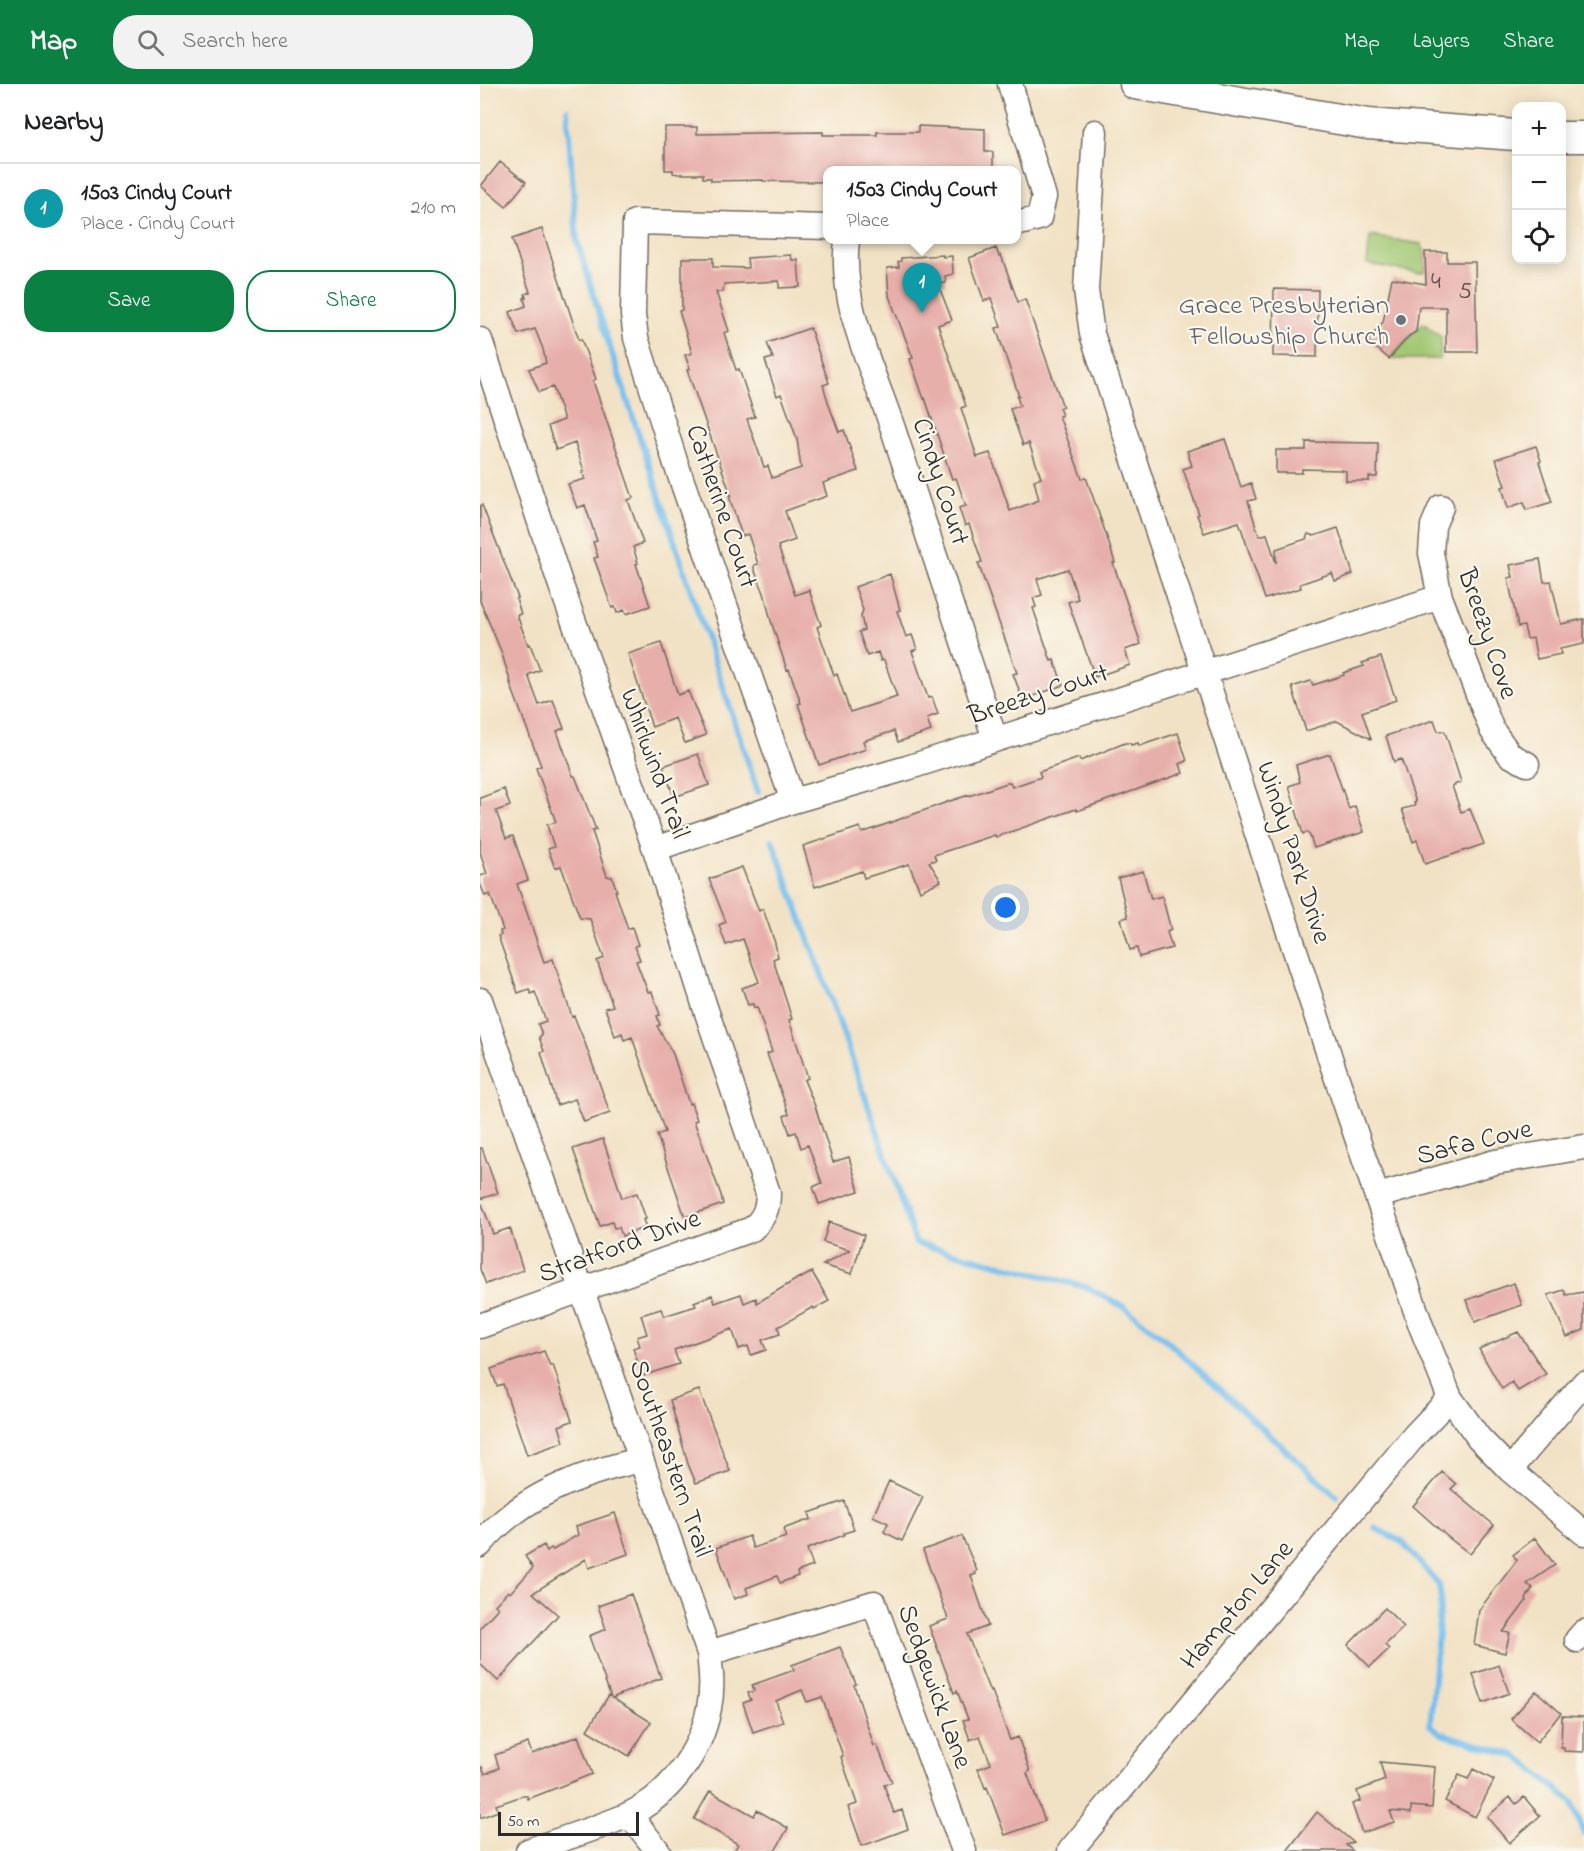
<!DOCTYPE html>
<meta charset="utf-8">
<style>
:root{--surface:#fff;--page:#f2f2f2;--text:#202124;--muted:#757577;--line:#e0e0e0;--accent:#0b8043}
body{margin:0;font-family:"Indie Flower",sans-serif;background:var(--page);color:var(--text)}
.controls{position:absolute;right:18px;top:18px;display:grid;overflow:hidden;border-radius:12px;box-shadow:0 3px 15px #0003}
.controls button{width:54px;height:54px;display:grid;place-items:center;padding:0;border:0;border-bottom:2px solid var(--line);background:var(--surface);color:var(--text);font:30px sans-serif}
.scale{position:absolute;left:18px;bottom:15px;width:141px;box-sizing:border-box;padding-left:6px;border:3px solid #2b2b2b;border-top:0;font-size:16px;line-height:21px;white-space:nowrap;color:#2b2b2b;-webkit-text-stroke:4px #fbf7ec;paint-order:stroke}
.you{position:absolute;left:526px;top:824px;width:21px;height:21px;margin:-15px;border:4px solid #fff;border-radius:50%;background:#1a73e8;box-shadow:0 0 0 9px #1a73e833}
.badge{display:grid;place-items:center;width:39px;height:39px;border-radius:50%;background:var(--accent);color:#fff;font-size:20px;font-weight:700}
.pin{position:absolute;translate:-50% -50px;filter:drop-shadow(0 2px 3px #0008)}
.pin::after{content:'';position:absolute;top:32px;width:21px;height:18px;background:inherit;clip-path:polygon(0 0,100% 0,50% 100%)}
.popup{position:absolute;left:343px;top:82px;width:198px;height:78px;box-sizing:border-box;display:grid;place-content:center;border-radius:12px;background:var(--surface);filter:drop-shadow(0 2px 4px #0005);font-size:20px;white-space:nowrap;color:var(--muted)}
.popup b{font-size:22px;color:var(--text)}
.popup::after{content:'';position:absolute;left:50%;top:100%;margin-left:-12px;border:12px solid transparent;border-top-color:var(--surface)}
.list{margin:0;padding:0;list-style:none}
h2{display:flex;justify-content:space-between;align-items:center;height:78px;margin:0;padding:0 24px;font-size:26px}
h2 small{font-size:20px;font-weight:400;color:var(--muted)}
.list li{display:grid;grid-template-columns:39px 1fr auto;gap:18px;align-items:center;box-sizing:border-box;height:90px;padding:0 24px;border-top:2px solid var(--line)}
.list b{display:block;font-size:22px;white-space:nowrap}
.list p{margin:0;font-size:20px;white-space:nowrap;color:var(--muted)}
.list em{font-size:20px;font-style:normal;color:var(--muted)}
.actions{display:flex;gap:12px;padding:18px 24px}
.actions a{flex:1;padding:14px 0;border:2px solid var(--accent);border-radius:24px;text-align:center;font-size:21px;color:var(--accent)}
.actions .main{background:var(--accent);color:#fff}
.icon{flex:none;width:33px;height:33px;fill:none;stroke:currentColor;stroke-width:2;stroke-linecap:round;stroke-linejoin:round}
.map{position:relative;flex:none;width:1104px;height:1767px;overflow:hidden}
header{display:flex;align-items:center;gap:36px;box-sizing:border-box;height:84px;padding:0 30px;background:var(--accent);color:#fff}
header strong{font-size:28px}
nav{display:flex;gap:33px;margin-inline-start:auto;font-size:21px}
.search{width:420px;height:54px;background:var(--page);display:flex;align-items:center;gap:15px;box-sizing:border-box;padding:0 21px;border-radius:24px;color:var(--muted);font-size:22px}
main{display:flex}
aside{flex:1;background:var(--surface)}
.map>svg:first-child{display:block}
.green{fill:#a1c873;stroke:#667a4f;stroke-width:1.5}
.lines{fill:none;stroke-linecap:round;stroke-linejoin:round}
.stream{stroke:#76bfee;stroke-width:6}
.building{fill:#e7afaa}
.minor-casing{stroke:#716b61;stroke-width:27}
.major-casing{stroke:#716b61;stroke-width:33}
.minor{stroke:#fff;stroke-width:24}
.major{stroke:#fff;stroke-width:30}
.worship-dot{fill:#6b7280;stroke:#fbf7ec;stroke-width:2}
.labels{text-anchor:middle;stroke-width:4.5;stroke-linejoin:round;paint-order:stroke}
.number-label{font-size:24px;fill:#5a4c4b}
.worship-label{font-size:27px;fill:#5b616d;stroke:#fbf7ec;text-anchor:end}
.street-label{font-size:27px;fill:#2b2b2b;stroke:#fbf7ec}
</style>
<header>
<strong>Map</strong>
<div class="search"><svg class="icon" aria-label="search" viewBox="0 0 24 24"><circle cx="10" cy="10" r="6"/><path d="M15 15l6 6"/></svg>Search here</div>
<nav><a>Map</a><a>Layers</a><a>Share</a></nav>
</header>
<main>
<aside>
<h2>Nearby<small></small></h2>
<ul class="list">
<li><span class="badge" style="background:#0f9aa8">1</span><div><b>1503 Cindy Court</b><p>Place · Cindy Court</p></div><em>210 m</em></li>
</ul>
<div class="actions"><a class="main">Save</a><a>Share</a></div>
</aside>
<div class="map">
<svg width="1104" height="1767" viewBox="0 0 1104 1767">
<rect width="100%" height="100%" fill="#fbf7ec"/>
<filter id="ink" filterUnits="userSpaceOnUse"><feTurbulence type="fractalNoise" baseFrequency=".0167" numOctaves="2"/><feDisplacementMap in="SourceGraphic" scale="12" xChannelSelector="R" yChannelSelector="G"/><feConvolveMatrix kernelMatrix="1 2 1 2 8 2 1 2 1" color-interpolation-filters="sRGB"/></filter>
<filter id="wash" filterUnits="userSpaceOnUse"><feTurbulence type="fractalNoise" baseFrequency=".008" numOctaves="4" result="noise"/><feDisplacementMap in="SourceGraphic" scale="24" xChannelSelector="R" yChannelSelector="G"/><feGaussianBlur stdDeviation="1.35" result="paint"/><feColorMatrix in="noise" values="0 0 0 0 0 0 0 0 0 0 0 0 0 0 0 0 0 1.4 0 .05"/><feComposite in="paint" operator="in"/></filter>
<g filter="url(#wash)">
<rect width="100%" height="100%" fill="#f2e2c5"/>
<path class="green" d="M 890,152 L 941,160 L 945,168 L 945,187 L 939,189 L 887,180 Z
M 943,239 L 961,253 L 960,275 L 915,275 L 911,273 Z"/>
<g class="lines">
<path class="stream" d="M 87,26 L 97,157 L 131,267 L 278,708
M 292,756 L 358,935 L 436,1159 L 606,1203 L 644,1223 L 685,1255 L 857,1413
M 895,1444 L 922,1458 L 959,1501 L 961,1514 L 950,1641 L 962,1650 L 1037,1672 L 1092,1718 L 1104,1749"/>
</g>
<g id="blocks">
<path class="building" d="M 438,42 L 505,45 L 505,68 L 513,68 L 513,87 L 343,87 L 343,98 L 283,97 L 283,96 L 231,97 L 231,94 L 223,94 L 223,90 L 198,90 L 193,89 L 193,86 L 185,86 L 185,43 L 217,43 L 217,50 L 343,48 L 343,51 L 397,51 L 397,48 L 438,48 Z
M 20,78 L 46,98 L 26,123 L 1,102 Z
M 62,145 L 99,256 L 101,255 L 116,295 L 113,297 L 153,414 L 148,416 L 163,459 L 153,463 L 158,479 L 156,480 L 170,522 L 146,530 L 144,526 L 137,529 L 135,523 L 132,524 L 114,474 L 118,473 L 113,458 L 117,457 L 105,421 L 97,424 L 88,400 L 105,395 L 102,387 L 104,387 L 95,359 L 76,366 L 68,342 L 84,336 L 73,303 L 59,308 L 49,285 L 66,279 L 63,265 L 55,245 L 38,250 L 30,228 L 46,222 L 44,214 L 46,214 L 45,210 L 50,208 L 32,155 Z
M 516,164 L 519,172 L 521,171 L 538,218 L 545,215 L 583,323 L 579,324 L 582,331 L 579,332 L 602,395 L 606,393 L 627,453 L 635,479 L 633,479 L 661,560 L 645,566 L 650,581 L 615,593 L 588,518 L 598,515 L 588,485 L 557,495 L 562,511 L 553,514 L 556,523 L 553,524 L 571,577 L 574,576 L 583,601 L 543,616 L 533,590 L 537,589 L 498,479 L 502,478 L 489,440 L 485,442 L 479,424 L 486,422 L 476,394 L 472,395 L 445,314 L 444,315 L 430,275 L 433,274 L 409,212 L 407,184 L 419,183 L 418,178 L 421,177 L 421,174 L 463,171 L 463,173 L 472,172 L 473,190 L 465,192 L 466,199 L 458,200 L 472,236 L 458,241 L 486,322 L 481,324 L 497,373 L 510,369 L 530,427 L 559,416 L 554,396 L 561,394 L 549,359 L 543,361 L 530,325 L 540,322 L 537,313 L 539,312 L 516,244 L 521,243 L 511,214 L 504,217 L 489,174 Z
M 945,168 L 967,168 L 967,178 L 995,178 L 997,268 L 966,268 L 966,223 L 939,223 L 936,248 L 929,252 L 909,275 L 888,257 L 903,238 L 912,194 L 946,200 Z
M 311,171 L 312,176 L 318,176 L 320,203 L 299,204 L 299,197 L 244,200 L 243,208 L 236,208 L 249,247 L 244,249 L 256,286 L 259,285 L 275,333 L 267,335 L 284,383 L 288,382 L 292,394 L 321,384 L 317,355 L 301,310 L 297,312 L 285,276 L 293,274 L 287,259 L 330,244 L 349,299 L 343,301 L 349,321 L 359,348 L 364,346 L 378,387 L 343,399 L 347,412 L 305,427 L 315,456 L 298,462 L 315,511 L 329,506 L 341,541 L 337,543 L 354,591 L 357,590 L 370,628 L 417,613 L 404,576 L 401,577 L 398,568 L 387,572 L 379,548 L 384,546 L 381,532 L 383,526 L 375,503 L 410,490 L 420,526 L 417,527 L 426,553 L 432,551 L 437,565 L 432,567 L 448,614 L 452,613 L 458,630 L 447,634 L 451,647 L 418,658 L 414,647 L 383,657 L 386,665 L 339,681 L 318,620 L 321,619 L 309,585 L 307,586 L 291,537 L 284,509 L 274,485 L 274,481 L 278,480 L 268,450 L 262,452 L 249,412 L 251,411 L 207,286 L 210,285 L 205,271 L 212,269 L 199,227 L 202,226 L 202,174 L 233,174 L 233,183 L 268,184 L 267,174 Z
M 794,205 L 838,206 L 837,273 L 793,272 Z
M 745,355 L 761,403 L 771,399 L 776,415 L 768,417 L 779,452 L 787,450 L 796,479 L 796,465 L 826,455 L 828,450 L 834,452 L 858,444 L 873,490 L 855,497 L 852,489 L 820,500 L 821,504 L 785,515 L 759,438 L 724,449 L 717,431 L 719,430 L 703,385 L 712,382 L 707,367 Z
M 826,358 L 898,359 L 897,393 L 889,393 L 889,397 L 866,397 L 866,387 L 861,386 L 822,385 L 822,389 L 796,389 L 796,366 L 826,366 Z
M 1056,362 L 1061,377 L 1059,378 L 1072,418 L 1046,426 L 1044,418 L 1028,424 L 1022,403 L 1025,402 L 1016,375 Z
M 2,421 L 38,514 L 36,515 L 41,530 L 37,531 L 48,561 L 50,560 L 60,586 L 48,591 L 59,621 L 73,616 L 84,644 L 77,647 L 93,692 L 95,692 L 116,746 L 112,747 L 127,792 L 132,793 L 137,807 L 135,807 L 148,845 L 152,843 L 158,861 L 155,862 L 160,876 L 156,877 L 168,908 L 172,908 L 180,931 L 177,932 L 180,941 L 177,942 L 193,970 L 209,1020 L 211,1019 L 217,1036 L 214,1037 L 241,1111 L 243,1120 L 205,1133 L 177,1051 L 185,1048 L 152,953 L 144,956 L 142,949 L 135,952 L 125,924 L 133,922 L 117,877 L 124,874 L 110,835 L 100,834 L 81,782 L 75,784 L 68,765 L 74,763 L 67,741 L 76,738 L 56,684 L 61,682 L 30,599 L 31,599 L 21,567 L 0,517 L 0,422 Z
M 1060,475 L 1064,498 L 1071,497 L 1081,540 L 1104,535 L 1104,560 L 1080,565 L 1081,570 L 1057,575 L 1053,554 L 1047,555 L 1044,542 L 1038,543 L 1028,494 L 1033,493 L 1030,481 Z
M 181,559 L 198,611 L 208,607 L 226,651 L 205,659 L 195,634 L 172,643 L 148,570 Z
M 901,573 L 916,616 L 882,628 L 891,655 L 857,637 L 826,647 L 812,603 L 831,597 L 833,601 L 864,591 L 863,589 L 884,582 L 882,579 Z
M 954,636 L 958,647 L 964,647 L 966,651 L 981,698 L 972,702 L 981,728 L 990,725 L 1004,760 L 945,780 L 937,756 L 933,758 L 922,725 L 935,722 L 934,719 L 936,718 L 921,675 L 914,678 L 906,652 Z
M 698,649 L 707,677 L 700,680 L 703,689 L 597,727 L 596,725 L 516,753 L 515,751 L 454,771 L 456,776 L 449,778 L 461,797 L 440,807 L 429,780 L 384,794 L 382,787 L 335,803 L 323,762 L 380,743 L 382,749 L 470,717 L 489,711 L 489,712 L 530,698 L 532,703 L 561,693 L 559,688 L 599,674 L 600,677 L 645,659 L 650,659 L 651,661 L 658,659 L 659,662 Z
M 218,670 L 229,701 L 194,713 L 183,682 Z
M 850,670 L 869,725 L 875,722 L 884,748 L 834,764 L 830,752 L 827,748 L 823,750 L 809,702 L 820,698 L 816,681 Z
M 24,705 L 30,722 L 16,727 L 26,754 L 33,752 L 48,796 L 37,800 L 64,878 L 73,875 L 92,933 L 94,932 L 105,959 L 130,1029 L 104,1038 L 95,1015 L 77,1021 L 61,968 L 64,967 L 59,953 L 62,951 L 58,940 L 66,937 L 55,908 L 51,910 L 49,905 L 38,909 L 18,852 L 21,851 L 20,847 L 23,846 L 10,810 L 5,812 L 0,799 L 0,792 L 7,790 L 0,768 L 0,714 Z
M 262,783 L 279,827 L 283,825 L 295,859 L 298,873 L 293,875 L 312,935 L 309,936 L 328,994 L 324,996 L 335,1022 L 353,1078 L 369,1073 L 379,1107 L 339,1120 L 333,1103 L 342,1099 L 328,1061 L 321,1064 L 316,1048 L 310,1050 L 304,1032 L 309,1030 L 287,970 L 292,968 L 277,923 L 274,924 L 273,920 L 268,921 L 262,904 L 279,898 L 263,855 L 246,861 L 239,841 L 246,838 L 229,795 Z
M 663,787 L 671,815 L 682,812 L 691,846 L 687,848 L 692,864 L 659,873 L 657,864 L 650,866 L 641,835 L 648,833 L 638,794 Z
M 123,1055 L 142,1114 L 157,1109 L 166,1135 L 163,1136 L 166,1143 L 142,1152 L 139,1143 L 134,1144 L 132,1138 L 120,1142 L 93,1065 Z
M 0,1064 L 2,1064 L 18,1109 L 0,1115 Z
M 0,1120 L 2,1120 L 13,1150 L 30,1144 L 43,1186 L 6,1200 L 0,1185 Z
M 349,1138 L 384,1151 L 372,1190 L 343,1181 L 370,1166 L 343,1158 Z
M 332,1188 L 349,1217 L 334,1225 L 333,1223 L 298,1243 L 300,1250 L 282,1256 L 286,1266 L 271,1271 L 268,1262 L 259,1265 L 252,1245 L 194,1266 L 199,1280 L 162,1292 L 153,1264 L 160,1262 L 157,1253 L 167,1250 L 161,1231 L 181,1225 L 184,1232 L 216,1222 L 214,1218 L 232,1211 L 235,1219 L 261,1210 L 264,1219 L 276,1214 L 277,1219 L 320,1193 L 321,1194 Z
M 1034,1199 L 1042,1221 L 995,1238 L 987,1216 Z
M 1084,1206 L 1086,1211 L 1104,1208 L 1104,1246 L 1087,1253 L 1068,1211 Z
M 1038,1248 L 1066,1290 L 1038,1307 L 1032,1298 L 1022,1305 L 999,1265 Z
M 64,1267 L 70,1282 L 73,1281 L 92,1337 L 79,1342 L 84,1358 L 47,1371 L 23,1300 L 17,1302 L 11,1285 Z
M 219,1306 L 250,1387 L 216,1399 L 208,1380 L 190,1316 Z
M 962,1388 L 976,1400 L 971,1405 L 1014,1441 L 990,1470 L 969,1454 L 933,1422 Z
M 409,1397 L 443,1413 L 422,1457 L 404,1448 L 408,1439 L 393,1432 Z
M 364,1417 L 374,1446 L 364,1449 L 364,1451 L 327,1465 L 333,1482 L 317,1488 L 318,1492 L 300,1499 L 297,1492 L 266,1504 L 268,1510 L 254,1515 L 236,1464 L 269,1452 L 273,1464 L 306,1453 L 303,1445 L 331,1435 L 329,1429 Z
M 135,1429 L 148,1470 L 109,1484 L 106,1475 L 53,1509 L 78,1531 L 18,1597 L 0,1580 L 0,1544 L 18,1524 L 15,1521 L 28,1507 L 30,1509 L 53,1484 L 45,1472 L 64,1461 L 67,1467 L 71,1464 L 73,1466 L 98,1451 L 96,1442 Z
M 482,1452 L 497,1487 L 495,1488 L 496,1490 L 491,1492 L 508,1542 L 487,1550 L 510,1608 L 512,1607 L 530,1656 L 538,1653 L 550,1687 L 547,1689 L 565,1737 L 525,1751 L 507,1703 L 505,1704 L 498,1685 L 511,1680 L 500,1652 L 490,1656 L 483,1636 L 488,1635 L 477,1607 L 474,1609 L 449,1542 L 468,1535 L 443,1466 Z
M 1055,1454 L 1075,1481 L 1047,1500 L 1053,1504 L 1046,1514 L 1047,1516 L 1023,1548 L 1030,1549 L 1025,1569 L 994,1561 L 999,1526 L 1037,1476 L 1033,1471 Z
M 151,1510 L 181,1594 L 132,1614 L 171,1638 L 149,1672 L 107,1646 L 129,1611 L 131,1613 L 109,1552 L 126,1545 L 118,1522 Z
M 905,1524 L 924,1543 L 905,1561 L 909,1565 L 890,1583 L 868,1561 Z
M 360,1563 L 376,1600 L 374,1601 L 394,1662 L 397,1661 L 412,1698 L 404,1701 L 414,1729 L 422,1726 L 428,1745 L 382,1762 L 368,1723 L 377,1720 L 361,1673 L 363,1672 L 342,1613 L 327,1618 L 322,1606 L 296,1617 L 303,1638 L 273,1648 L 263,1619 L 271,1616 L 268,1609 L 274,1607 L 272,1601 L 314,1586 L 312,1581 Z
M 1019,1581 L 1029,1609 L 1003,1619 L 993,1590 Z
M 1056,1607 L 1081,1629 L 1057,1658 L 1031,1635 Z
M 1082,1632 L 1104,1633 L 1104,1668 L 1084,1667 L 1084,1664 L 1081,1664 Z
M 98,1652 L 112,1690 L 48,1715 L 47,1712 L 42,1712 L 16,1721 L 18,1727 L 0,1734 L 0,1683 L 2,1683 L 5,1690 L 19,1684 L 15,1671 L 48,1659 L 52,1670 Z
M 900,1678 L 955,1683 L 952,1724 L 931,1722 L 931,1729 L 910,1727 L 914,1738 L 882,1749 L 872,1720 L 880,1717 L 877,1707 L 905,1696 Z
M 993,1685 L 1014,1696 L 995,1733 L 965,1717 L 979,1691 L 988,1695 Z
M 230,1707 L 274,1732 L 277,1726 L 308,1744 L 295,1767 L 254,1767 L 258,1760 L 214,1735 Z
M 1030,1713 L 1036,1720 L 1044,1713 L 1060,1732 L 1029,1759 L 1007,1733 Z
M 837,1728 L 873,1758 L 866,1761 L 873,1767 L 807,1767 Z"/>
</g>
</g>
<g filter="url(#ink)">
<use href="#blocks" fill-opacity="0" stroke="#716b61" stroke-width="1.5"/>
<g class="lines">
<g class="minor-casing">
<path id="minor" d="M 530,0 L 564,113 L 559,134 L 536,140
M 615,48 L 606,206 L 612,250 L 724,587 L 853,983 L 941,1242 L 970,1314 L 999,1354 L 1030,1386 L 1104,1449
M 367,156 C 359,222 394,286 414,348 C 448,450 481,553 515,655
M 0,256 L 79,496 L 175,765 L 224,920 L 288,1109 C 288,1125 284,1134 272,1145 L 0,1242
M 961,423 L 953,442 L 951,469 L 960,513 L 1012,646 L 1030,671 L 1047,680
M 313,717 L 195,377 L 156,254 L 153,231 L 155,138 L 348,143
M 175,765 L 313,717 L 427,684 L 960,513
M 0,916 L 229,1569 C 231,1587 233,1605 229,1624 C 221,1668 189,1712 148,1731 C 116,1745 81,1755 48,1767
M 898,1112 L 1015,1078 L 1104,1063
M 1030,1386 L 1104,1299
M 0,1461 C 40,1412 101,1389 161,1376
M 1097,1556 L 1104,1548
M 229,1569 L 394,1519 L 484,1767
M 149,1730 L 178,1767
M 590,1767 L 935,1351 L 970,1314"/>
</g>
<g class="major-casing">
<path id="major" d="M 655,0 L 888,40 L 1036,51
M 1082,53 L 1104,53"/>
</g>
<use href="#minor" class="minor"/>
<use href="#major" class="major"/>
</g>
</g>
<circle class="worship-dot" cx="921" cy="236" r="6"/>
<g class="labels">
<g class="number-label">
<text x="956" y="204">4</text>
<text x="985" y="214">5</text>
</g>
<g class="worship-label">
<text x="909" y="229">Grace Presbyterian<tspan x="909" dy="31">Fellowship Church</tspan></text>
</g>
<g class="street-label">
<text transform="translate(462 397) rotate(72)" y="9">Cindy Court</text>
<text transform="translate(243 422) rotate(71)" y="9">Catherine Court</text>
<text transform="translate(1009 549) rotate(71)" y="9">Breezy Cove</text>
<text transform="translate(558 609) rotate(-18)" y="9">Breezy Court</text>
<text transform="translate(176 679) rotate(70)" y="9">Whirlwind Trail</text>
<text transform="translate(815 768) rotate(72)" y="9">Windy Park Drive</text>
<text transform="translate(994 1057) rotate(-14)" y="9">Safa Cove</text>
<text transform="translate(139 1161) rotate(-20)" y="9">Stratford Drive</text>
<text transform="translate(192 1374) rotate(71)" y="9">Southeastern Trail</text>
<text transform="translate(756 1520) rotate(-50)" y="9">Hampton Lane</text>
<text transform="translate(456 1602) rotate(70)" y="9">Sedgewick Lane</text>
</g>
</g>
</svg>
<div class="controls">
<button>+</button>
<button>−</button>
<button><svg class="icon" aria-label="locate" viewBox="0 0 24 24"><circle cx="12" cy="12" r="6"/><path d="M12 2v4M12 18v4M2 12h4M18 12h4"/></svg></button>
</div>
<div class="scale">50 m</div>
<div class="you"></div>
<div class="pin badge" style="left:442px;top:229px;background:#0f9aa8">1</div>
<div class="popup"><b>1503 Cindy Court</b>Place</div>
</div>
</main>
